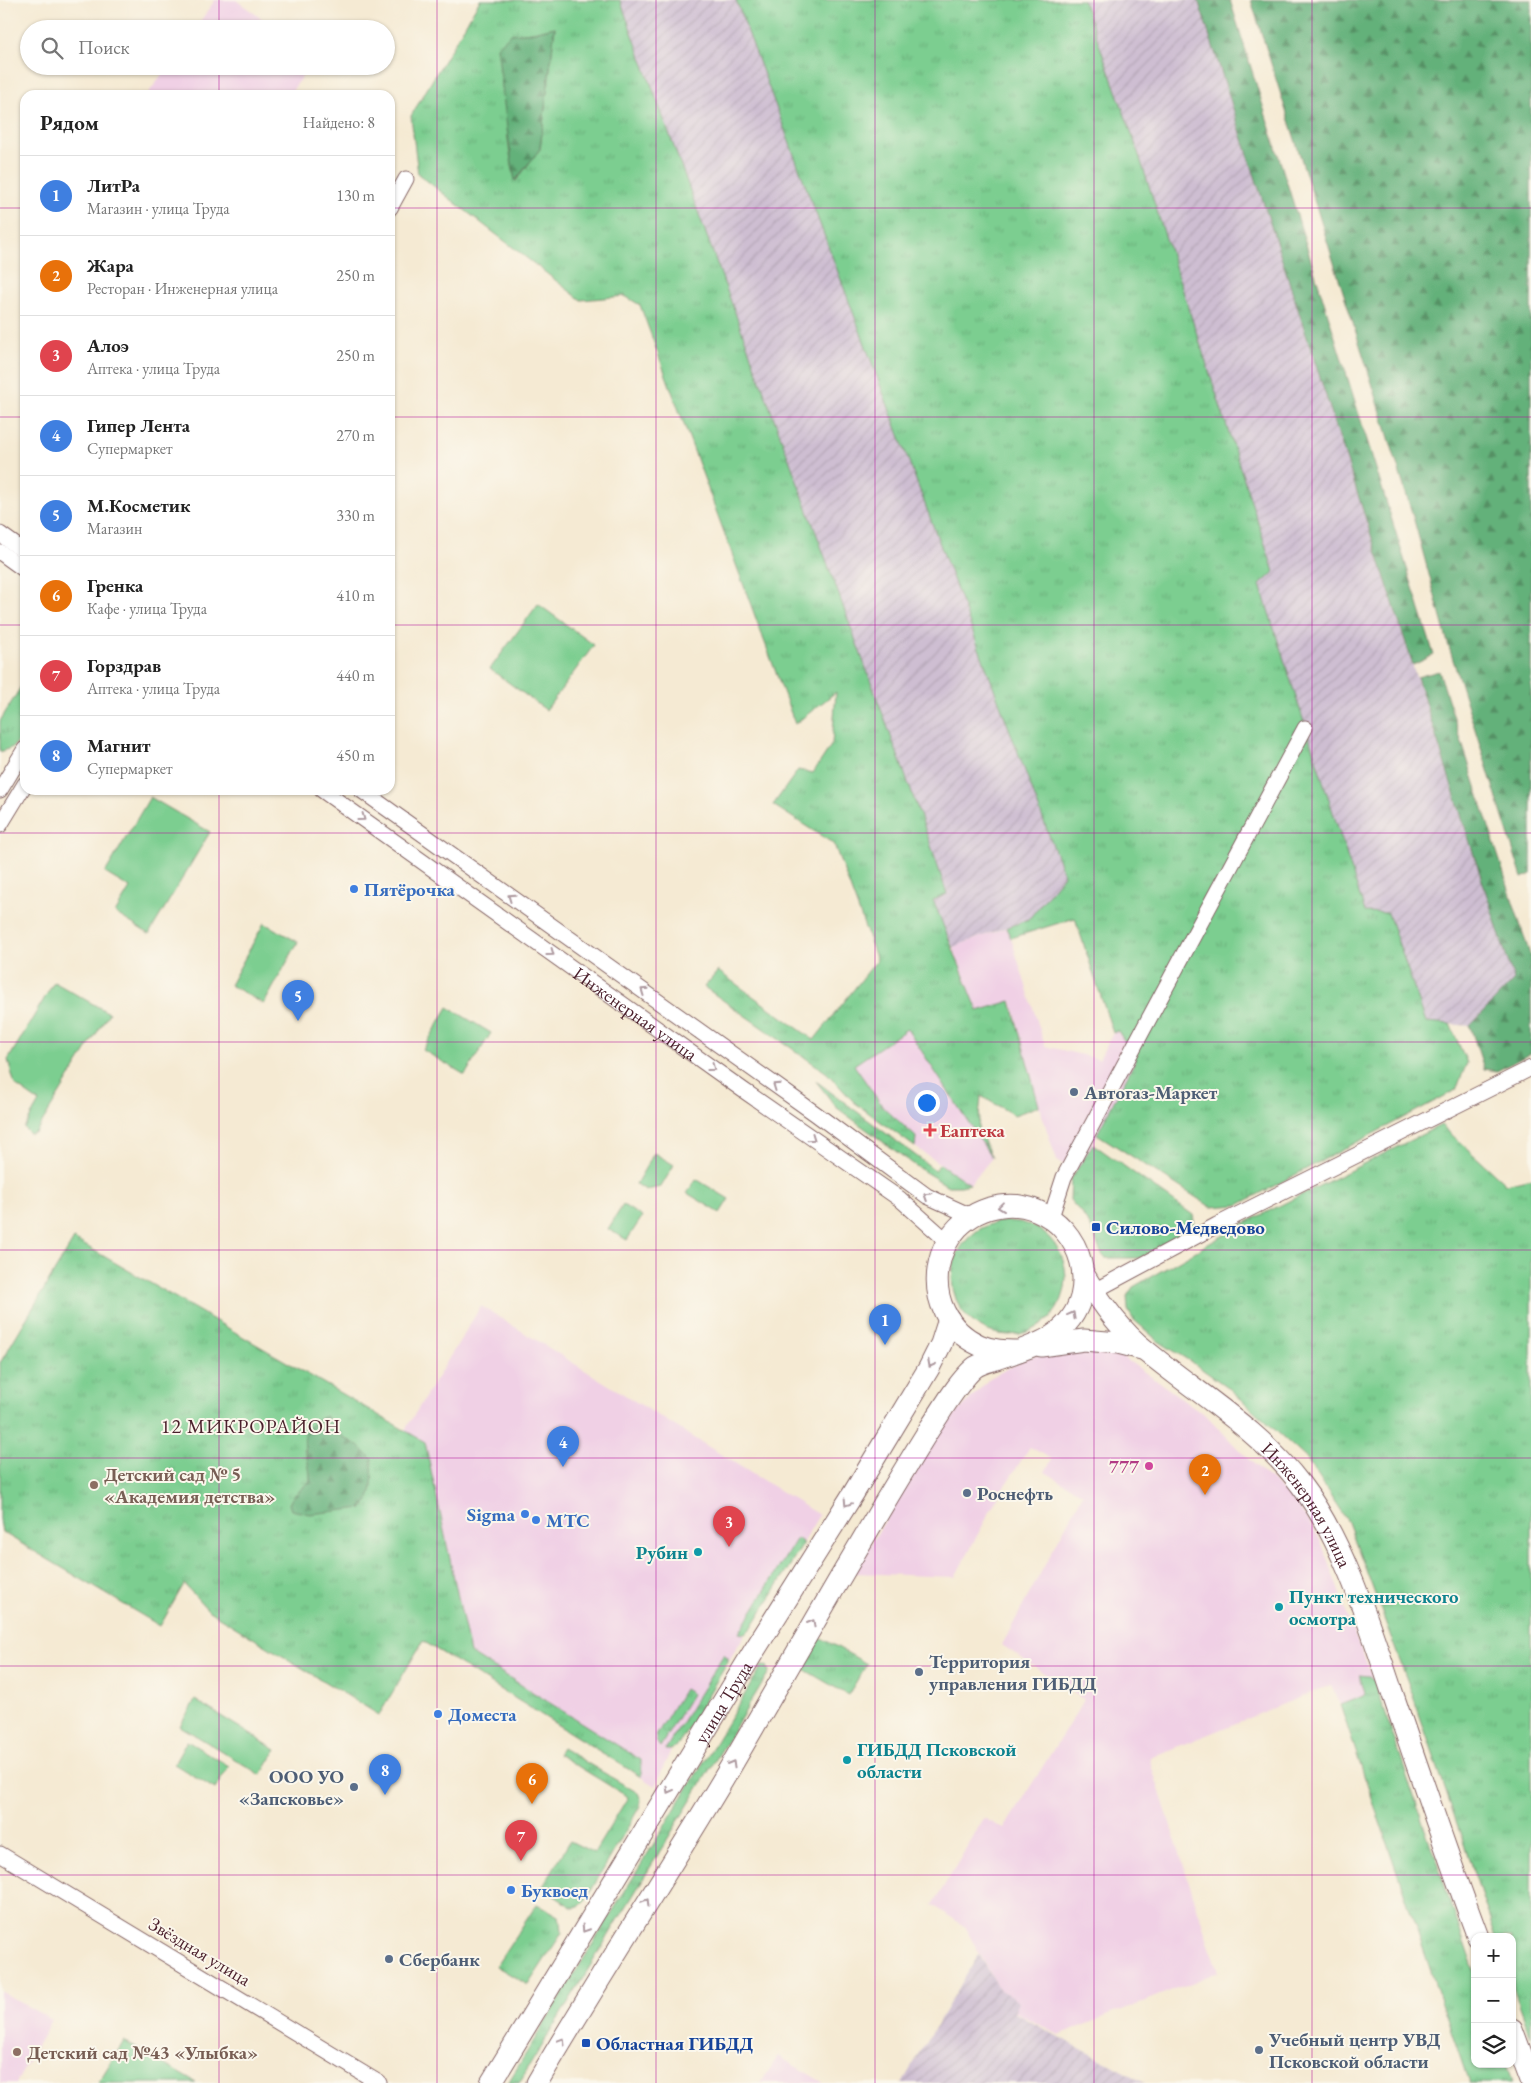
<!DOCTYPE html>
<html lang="ru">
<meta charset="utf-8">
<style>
:root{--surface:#fff;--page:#f2f2f2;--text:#222;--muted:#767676;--line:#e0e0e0;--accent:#7c3aed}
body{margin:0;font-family:"EB Garamond",serif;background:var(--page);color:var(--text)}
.controls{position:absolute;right:15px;bottom:15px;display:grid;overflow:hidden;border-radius:10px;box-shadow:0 1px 4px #0004}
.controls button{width:45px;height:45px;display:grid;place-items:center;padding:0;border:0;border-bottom:1px solid var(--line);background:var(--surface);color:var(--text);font:25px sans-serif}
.you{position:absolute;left:926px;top:1102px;width:18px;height:18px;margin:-12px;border:4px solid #fff;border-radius:50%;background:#1a73e8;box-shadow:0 0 0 8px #1a73e833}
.badge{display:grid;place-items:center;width:32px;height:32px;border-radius:50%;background:var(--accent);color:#fff;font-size:16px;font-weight:700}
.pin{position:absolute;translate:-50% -41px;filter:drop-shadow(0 1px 2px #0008)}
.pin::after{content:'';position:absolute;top:26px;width:18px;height:15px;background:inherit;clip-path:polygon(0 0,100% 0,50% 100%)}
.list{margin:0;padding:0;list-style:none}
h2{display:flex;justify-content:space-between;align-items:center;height:65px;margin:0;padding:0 20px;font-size:21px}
h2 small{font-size:16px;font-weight:400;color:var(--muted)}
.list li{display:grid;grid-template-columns:32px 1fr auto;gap:15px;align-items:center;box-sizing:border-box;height:80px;padding:0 20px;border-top:1px solid var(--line)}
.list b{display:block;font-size:19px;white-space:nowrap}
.list p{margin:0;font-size:16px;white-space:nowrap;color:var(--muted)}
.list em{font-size:16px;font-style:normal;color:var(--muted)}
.icon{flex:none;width:28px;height:28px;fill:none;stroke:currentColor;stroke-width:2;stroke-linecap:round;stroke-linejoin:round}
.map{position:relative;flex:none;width:1531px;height:2083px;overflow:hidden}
.search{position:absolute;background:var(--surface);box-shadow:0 1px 4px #0004;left:20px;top:20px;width:375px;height:55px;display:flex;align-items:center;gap:12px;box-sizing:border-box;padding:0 18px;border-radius:28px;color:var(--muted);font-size:19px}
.panel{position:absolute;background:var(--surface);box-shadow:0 1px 4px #0004;left:20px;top:90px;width:375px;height:705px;border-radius:15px}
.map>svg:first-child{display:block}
.built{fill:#f0d0e5}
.industrial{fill:url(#industrial-furrows)}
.grass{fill:url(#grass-tufts);stroke:#62765e;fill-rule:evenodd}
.forest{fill:url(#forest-firs);stroke:#576852}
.park{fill:#7bce90;stroke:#62765e}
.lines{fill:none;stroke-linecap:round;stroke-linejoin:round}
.minor-casing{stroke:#866666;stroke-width:17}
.secondary-casing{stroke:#866666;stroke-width:23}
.minor{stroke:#fff;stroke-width:15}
.secondary{stroke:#fff;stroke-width:21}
.oneway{stroke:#ae9aa0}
.grid{fill:none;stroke:#b5179e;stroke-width:1;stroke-opacity:0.55}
.shop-dot{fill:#3f7fe0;stroke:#fbf7ec;stroke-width:2}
.service-dot{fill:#5c6f8a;stroke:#fbf7ec;stroke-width:2}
.health-dot{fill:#e0444e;stroke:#fbf7ec;stroke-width:2}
.transit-dot{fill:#1a4fb4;stroke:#fbf7ec;stroke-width:2}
.hotel-dot{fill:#d1479c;stroke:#fbf7ec;stroke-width:2}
.education-dot{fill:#8d6e63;stroke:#fbf7ec;stroke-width:2}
.culture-dot{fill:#0f9aa8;stroke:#fbf7ec;stroke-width:2}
.labels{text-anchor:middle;stroke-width:4;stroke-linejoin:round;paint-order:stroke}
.shop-label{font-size:19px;font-weight:bold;fill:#366cbe;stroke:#fbf7ec;text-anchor:start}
.street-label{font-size:19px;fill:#4a1f2b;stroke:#fbf7ec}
.service-label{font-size:19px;font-weight:bold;fill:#4e5e75;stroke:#fbf7ec;text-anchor:start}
.health-label{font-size:19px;font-weight:bold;fill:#be3a42;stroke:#fbf7ec;text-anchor:start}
.transit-label{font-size:19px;font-weight:bold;fill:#164399;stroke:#fbf7ec;text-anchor:start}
.hotel-label{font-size:19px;font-weight:bold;fill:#b23c85;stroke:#fbf7ec;text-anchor:end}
.education-label{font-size:19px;font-weight:bold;fill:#785e54;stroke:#fbf7ec;text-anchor:start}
.culture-label{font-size:19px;font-weight:bold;fill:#0d838f;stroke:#fbf7ec;text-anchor:start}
.neighbourhood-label{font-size:20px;letter-spacing:1px;fill:#4a1f2b;stroke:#fbf7ec}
</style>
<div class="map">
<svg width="1531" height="2083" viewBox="0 0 1531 2083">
<defs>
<pattern id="industrial-furrows" width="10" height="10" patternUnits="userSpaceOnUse" patternTransform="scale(1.25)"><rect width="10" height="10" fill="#cebed2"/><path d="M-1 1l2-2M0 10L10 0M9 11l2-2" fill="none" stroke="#b2a3b4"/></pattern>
<pattern id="grass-tufts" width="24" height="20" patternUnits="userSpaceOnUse" patternTransform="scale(1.25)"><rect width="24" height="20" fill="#7bce90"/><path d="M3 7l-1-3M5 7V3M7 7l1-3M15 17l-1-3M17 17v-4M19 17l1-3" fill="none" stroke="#6cb07c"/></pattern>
<pattern id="forest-firs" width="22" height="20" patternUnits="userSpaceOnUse" patternTransform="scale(1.25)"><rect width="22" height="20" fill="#64b17a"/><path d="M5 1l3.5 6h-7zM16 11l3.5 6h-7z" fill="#548f64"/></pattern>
</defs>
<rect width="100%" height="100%" fill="#fbf7ec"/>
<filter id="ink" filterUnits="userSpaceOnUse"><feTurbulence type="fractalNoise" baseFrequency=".02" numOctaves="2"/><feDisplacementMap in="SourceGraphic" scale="10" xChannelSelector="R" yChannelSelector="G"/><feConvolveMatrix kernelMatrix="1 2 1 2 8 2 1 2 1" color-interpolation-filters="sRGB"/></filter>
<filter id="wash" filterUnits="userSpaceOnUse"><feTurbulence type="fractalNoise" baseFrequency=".0096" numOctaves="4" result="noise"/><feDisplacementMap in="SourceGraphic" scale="20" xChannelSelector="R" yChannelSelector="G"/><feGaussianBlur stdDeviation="1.12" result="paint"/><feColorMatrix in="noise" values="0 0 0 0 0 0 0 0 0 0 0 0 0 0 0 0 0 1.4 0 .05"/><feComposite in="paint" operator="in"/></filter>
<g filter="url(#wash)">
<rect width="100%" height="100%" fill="#f5ead3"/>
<path class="built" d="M 215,0 L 236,0 L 276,29 L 195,29 Z
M 168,66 L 310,66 L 289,95 L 147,95 Z
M 1006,928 L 1011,938 L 1045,1046 L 1099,1059 L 1113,1033 L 1117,1031 L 1137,1059 L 1093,1144 L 1077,1171 L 1057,1161 L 1039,1106 L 1012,1001 L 978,1011 L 953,947 Z
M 907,1028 L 992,1158 L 970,1184 L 915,1147 L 916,1137 L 883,1107 L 854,1065 Z
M 481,1306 L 819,1515 L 752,1627 L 745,1634 L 728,1662 L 679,1743 L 671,1750 L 655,1786 L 423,1641 L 462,1617 L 438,1504 L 405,1430 Z
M 1058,1351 L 1120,1355 L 1207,1416 L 1241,1452 L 1297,1504 L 1320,1539 L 1354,1633 L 1374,1680 L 1369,1676 L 1360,1675 L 1367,1695 L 1340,1705 L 1331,1685 L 1149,1758 L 1218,1972 L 1059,2035 L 1014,2012 L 1018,2001 L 1000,1990 L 964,1926 L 933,1905 L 984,1818 L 1004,1829 L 1084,1700 L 1002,1645 L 1083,1494 L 1045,1472 L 1052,1459 L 1030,1447 L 1000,1493 L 955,1577 L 853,1573 L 940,1431 L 990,1378 L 1029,1357 Z
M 0,1991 L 52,2020 L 16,2083 L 0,2083 Z
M 778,2056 L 824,2083 L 761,2083 Z"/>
<path class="industrial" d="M 620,0 L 736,0 L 1064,875 L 1029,919 L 953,947 L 932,900 L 947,893 L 928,837 Z
M 1083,0 L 1198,0 L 1514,980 L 1470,1026 L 1426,1022 L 1388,913 L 1365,913 L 1260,585 L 1274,572 L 1135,143 Z
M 979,1954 L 1000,1990 L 1019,2001 L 1014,2013 L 1145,2083 L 902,2083 Z"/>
<path class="grass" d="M 480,0 L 620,0 L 928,837 L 947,894 L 933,900 L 978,1011 L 1011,1001 L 1039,1106 L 1014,1115 L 981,1096 L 978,1128 L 992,1158 L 907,1029 L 854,1065 L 883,1107 L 916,1137 L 915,1147 L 854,1102 L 827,1073 L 704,987 L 718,971 L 814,1040 L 877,960 L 834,844 L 773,805 L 798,770 L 813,773 L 832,744 L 836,692 L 795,724 L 640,305 L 625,296 L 581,300 L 418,174 L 411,116 ZM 555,27 L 540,149 L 516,181 C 502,131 506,85 511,34 L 533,32 Z
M 736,0 L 1083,0 L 1135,143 L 1274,572 L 1260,585 L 1365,912 L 1388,913 L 1426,1022 L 1450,1024 L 1467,1063 L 1456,1090 L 1238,1205 L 1211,1207 L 1097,1134 L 1136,1059 L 1118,1031 L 1113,1033 L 1075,918 L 1011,938 L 1006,928 L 1029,919 L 1064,875 Z
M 25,680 L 25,733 L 13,747 L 0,752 L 0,721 Z
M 816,1081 L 935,1170 L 940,1164 L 970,1184 L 961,1186 L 948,1186 L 920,1169 L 836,1107 Z
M 1441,1125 L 1506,1184 L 1531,1178 L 1531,2037 L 1512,1984 L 1512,1937 L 1496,1937 L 1413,1696 L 1348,1522 L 1306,1458 L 1230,1389 L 1196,1365 L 1158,1341 L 1133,1319 L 1128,1310 L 1127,1296 L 1133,1287 L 1245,1223 Z
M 1093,1144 L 1193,1215 L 1195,1227 L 1140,1258 L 1105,1258 C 1099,1251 1098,1245 1095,1236 C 1089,1222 1080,1211 1070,1200 L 1071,1179 Z
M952 1278a57 57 0 1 1 114 0a57 57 0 1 1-114 0Z
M 74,1239 L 425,1442 L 470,1653 L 641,1760 L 641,1777 L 423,1641 L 379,1715 L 209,1611 L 184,1584 L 160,1626 L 2,1532 L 0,1519 L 0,1363 ZM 326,1416 L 343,1437 L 359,1446 L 292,1498 L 310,1481 L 311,1468 L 304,1449 Z
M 797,1538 L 802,1542 L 802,1546 L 752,1627 L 745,1634 L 739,1633 Z
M 818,1636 L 867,1664 L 848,1695 L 800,1667 Z
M 724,1654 L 728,1658 L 728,1662 L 679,1743 L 671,1750 L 665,1750 Z
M 762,1666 L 767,1666 L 769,1672 L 519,2083 L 508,2083 Z
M 1359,1675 L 1369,1676 L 1374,1680 L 1475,1974 L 1475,2064 L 1506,2064 L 1512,2083 L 1469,2083 L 1340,1705 L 1366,1695 Z
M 684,1689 L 692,1694 L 660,1747 L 656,1741 L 656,1736 Z
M 562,1748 L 638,1793 L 641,1800 L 640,1806 L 585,1901 L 579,1907 L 573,1908 L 542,1888 L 570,1841 L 594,1853 L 628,1797 L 558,1754 Z
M 537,1904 L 558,1916 L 561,1922 L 562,1933 L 528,1985 L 496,1966 Z"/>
<path class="forest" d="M 1198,0 L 1230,0 L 1434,655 L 1413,665 Z
M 1251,0 L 1531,0 L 1531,874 L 1522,878 L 1449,647 L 1412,513 L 1376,396 Z
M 555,27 L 540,149 L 515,181 C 507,136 503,92 497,47 L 511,34 L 533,32 Z
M 1439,671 L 1531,958 L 1531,1053 L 1497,1071 L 1484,1069 L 1470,1026 L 1514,980 L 1417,677 Z
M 326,1416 L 343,1437 L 359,1446 L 372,1459 C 372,1476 375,1495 363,1508 L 310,1514 L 291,1510 L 289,1504 L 292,1498 L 310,1481 C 311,1453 289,1431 326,1416 Z"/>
<path class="park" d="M 538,604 L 594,645 L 546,710 L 490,669 Z
M 150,797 L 210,832 L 149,934 L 115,913 L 130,888 L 105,873 Z
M 264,923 L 298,942 L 264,1004 L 230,985 Z
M 54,982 L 109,1013 L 36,1132 L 30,1134 L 24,1128 L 39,1102 L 15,1085 L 8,1060 Z
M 448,1007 L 491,1033 L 465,1075 L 423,1050 Z
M 654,1153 L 674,1165 L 661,1187 L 646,1190 L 636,1184 Z
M 696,1179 L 729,1199 L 720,1213 L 687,1193 Z
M 623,1205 L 642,1217 L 627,1240 L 608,1229 Z
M 195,1700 L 276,1750 L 261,1775 L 180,1726 Z
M 187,1741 L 229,1766 L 215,1789 L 174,1764 Z
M 124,2041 L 196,2083 L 98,2083 Z"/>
</g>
<g filter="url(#ink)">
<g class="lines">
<g class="minor-casing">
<g id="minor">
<path d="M 390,208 L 406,179"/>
<path d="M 0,534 L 25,552"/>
<path d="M 0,552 L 25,570"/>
<path d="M 0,790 L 25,749"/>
<path id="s1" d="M 322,790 L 743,1090 L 900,1199 L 947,1241"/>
<path d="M 361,790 L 816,1114 L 927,1196 L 971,1216"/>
<path d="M 0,825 L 25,784"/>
<path d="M 1051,1217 L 1064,1177 L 1305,728"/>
<path d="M 1094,1291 L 1217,1225 L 1531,1068"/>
<path d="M 0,1854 L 379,2083"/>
</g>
</g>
<g class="secondary-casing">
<g id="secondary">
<path id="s2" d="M 1083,1273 C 1099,1300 1120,1330 1145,1350 C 1198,1394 1259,1429 1301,1485 C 1343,1540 1369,1624 1391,1689 C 1419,1771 1447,1855 1478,1937"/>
<path d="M 1041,1346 L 1084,1340 L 1118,1343 L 1142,1349"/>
<path d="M 1512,2029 L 1531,2080"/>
<path id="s3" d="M 491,2083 L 754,1651 L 853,1494 L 929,1368 L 941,1344 L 949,1319"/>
<path d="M 537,2083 C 597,1980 663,1880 724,1778 C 793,1661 858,1543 930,1428 C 943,1409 957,1383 974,1368 C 980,1363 991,1361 999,1358 C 1033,1346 1070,1337 1081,1297 C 1093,1248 1051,1199 1001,1206 C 929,1216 913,1314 979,1345 C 992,1351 1006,1351 1019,1351"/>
</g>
</g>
<use href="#minor" class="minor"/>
<use href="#secondary" class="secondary"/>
</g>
<defs><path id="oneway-chevron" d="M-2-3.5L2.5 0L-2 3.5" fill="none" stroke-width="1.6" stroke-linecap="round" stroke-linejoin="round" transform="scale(1.25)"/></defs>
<g class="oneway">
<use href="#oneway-chevron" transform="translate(362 818) rotate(36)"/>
<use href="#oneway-chevron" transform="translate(511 897) rotate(-145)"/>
<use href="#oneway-chevron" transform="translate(551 953) rotate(36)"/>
<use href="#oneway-chevron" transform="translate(644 991) rotate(-145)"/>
<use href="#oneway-chevron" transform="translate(712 1068) rotate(36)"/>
<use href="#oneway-chevron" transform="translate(776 1086) rotate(-145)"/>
<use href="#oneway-chevron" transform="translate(812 1138) rotate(35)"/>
<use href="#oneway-chevron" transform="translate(927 1196) rotate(-148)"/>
<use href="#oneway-chevron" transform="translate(1001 1207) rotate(173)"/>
<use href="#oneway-chevron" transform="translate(1072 1315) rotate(-61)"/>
<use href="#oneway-chevron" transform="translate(931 1364) rotate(118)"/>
<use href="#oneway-chevron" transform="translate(847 1503) rotate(123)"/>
<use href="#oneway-chevron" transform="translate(812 1623) rotate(-60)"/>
<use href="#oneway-chevron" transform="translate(732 1764) rotate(-60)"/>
<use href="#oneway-chevron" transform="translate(669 1790) rotate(119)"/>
<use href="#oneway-chevron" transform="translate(646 1902) rotate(-58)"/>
<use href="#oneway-chevron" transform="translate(585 1929) rotate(122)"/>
<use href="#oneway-chevron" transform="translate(562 2041) rotate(-59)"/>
</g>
</g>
<path class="grid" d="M 219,0 L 219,29M 437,0 L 437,2083M 656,0 L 656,2083M 875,0 L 875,2083M 1094,0 L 1094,2083M 1312,0 L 1312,2083M 219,66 L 219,95M 0,208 L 25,208M 390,208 L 1531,208M 0,417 L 25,417M 390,417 L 1531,417M 0,625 L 25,625M 390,625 L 1531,625M 219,790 L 219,2083M 0,833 L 1531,833M 0,1042 L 1531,1042M 0,1250 L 1531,1250M 0,1458 L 1531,1458M 0,1666 L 1531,1666M 0,1875 L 1531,1875"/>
<g class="shop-dot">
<circle cx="354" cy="889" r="5"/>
<circle cx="525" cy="1514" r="5"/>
<circle cx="536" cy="1520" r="5"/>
<circle cx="438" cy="1714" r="5"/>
<circle cx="511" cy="1890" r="5"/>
</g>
<g class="service-dot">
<circle cx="1074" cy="1092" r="5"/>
<circle cx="967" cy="1493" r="5"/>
<circle cx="919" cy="1672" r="5"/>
<circle cx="354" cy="1787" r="5"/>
<circle cx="389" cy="1959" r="5"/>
<circle cx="1259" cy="2050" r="5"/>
</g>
<path class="health-dot" d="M927.5 1122.5h5v5h5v5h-5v5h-5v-5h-5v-5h5z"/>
<g class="transit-dot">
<rect x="1091" y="1222" width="10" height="10" rx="2.5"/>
<rect x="581" y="2038" width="10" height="10" rx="2.5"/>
</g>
<circle class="hotel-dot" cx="1149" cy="1466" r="5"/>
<g class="education-dot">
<circle cx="94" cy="1485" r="5"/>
<circle cx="17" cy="2052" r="5"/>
</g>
<g class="culture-dot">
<circle cx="698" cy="1552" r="5"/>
<circle cx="1279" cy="1607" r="5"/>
<circle cx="847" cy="1760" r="5"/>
</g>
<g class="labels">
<g class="shop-label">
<text x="364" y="896">Пятёрочка</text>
<text x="515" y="1521" text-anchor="end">Sigma</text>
<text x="546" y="1527">МТС</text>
<text x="448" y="1721">Доместа</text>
<text x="521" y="1897">Буквоед</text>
</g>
<g class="street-label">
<text dy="7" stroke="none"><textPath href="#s1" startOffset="385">Инженерная улица</textPath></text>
<text dy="7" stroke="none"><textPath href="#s2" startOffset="326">Инженерная улица</textPath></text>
<text dy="7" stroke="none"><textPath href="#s3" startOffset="446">улица Труда</textPath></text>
<text transform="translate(200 1951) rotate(31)" y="7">Звёздная улица</text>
</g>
<g class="service-label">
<text x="1084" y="1099">Автогаз-Маркет</text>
<text x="977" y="1500">Роснефть</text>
<text x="929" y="1668">Территория<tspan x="929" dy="22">управления ГИБДД</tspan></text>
<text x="344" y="1783" text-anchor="end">ООО УО<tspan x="344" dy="22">«Запсковье»</tspan></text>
<text x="399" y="1966">Сбербанк</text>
<text x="1269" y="2046">Учебный центр УВД<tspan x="1269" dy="22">Псковской области</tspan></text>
</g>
<g class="health-label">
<text x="940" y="1137">Еаптека</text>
</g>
<g class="transit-label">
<text x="1106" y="1234">Силово-Медведово</text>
<text x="596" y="2050">Областная ГИБДД</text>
</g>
<g class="hotel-label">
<text x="1139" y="1473">777</text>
</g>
<g class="education-label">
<text x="104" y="1481">Детский сад № 5<tspan x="104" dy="22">«Академия детства»</tspan></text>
<text x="27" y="2059">Детский сад №43 «Улыбка»</text>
</g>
<g class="culture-label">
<text x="688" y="1559" text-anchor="end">Рубин</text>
<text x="1289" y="1603">Пункт технического<tspan x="1289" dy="22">осмотра</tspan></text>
<text x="857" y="1756">ГИБДД Псковской<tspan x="857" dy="22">области</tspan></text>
</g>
<g class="neighbourhood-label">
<text x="251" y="1433">12 МИКРОРАЙОН</text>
</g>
</g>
</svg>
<div class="controls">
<button>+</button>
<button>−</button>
<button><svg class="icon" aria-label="layers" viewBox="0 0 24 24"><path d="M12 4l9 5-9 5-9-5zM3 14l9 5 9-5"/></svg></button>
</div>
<div class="you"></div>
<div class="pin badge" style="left:885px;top:1345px;background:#3f7fe0">1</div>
<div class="pin badge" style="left:1205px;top:1495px;background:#e8710a">2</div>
<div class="pin badge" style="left:729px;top:1547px;background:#e0444e">3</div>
<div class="pin badge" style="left:563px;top:1467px;background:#3f7fe0">4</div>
<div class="pin badge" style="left:298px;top:1021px;background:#3f7fe0">5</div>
<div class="pin badge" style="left:532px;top:1804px;background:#e8710a">6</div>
<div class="pin badge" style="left:521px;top:1861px;background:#e0444e">7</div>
<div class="pin badge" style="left:385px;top:1795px;background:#3f7fe0">8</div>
<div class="search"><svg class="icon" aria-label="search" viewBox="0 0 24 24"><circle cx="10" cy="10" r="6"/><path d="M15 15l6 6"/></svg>Поиск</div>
<section class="panel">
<h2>Рядом<small>Найдено: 8</small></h2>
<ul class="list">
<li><span class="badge" style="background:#3f7fe0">1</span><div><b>ЛитРа</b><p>Магазин · улица Труда</p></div><em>130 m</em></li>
<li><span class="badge" style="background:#e8710a">2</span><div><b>Жара</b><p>Ресторан · Инженерная улица</p></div><em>250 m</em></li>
<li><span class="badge" style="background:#e0444e">3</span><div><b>Алоэ</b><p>Аптека · улица Труда</p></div><em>250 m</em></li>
<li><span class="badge" style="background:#3f7fe0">4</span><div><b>Гипер Лента</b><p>Супермаркет</p></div><em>270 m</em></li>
<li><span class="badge" style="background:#3f7fe0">5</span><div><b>М.Косметик</b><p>Магазин</p></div><em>330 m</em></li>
<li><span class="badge" style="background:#e8710a">6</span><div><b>Гренка</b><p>Кафе · улица Труда</p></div><em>410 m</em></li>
<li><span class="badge" style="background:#e0444e">7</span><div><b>Горздрав</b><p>Аптека · улица Труда</p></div><em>440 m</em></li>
<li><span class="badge" style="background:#3f7fe0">8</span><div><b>Магнит</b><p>Супермаркет</p></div><em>450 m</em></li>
</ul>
</section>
</div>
